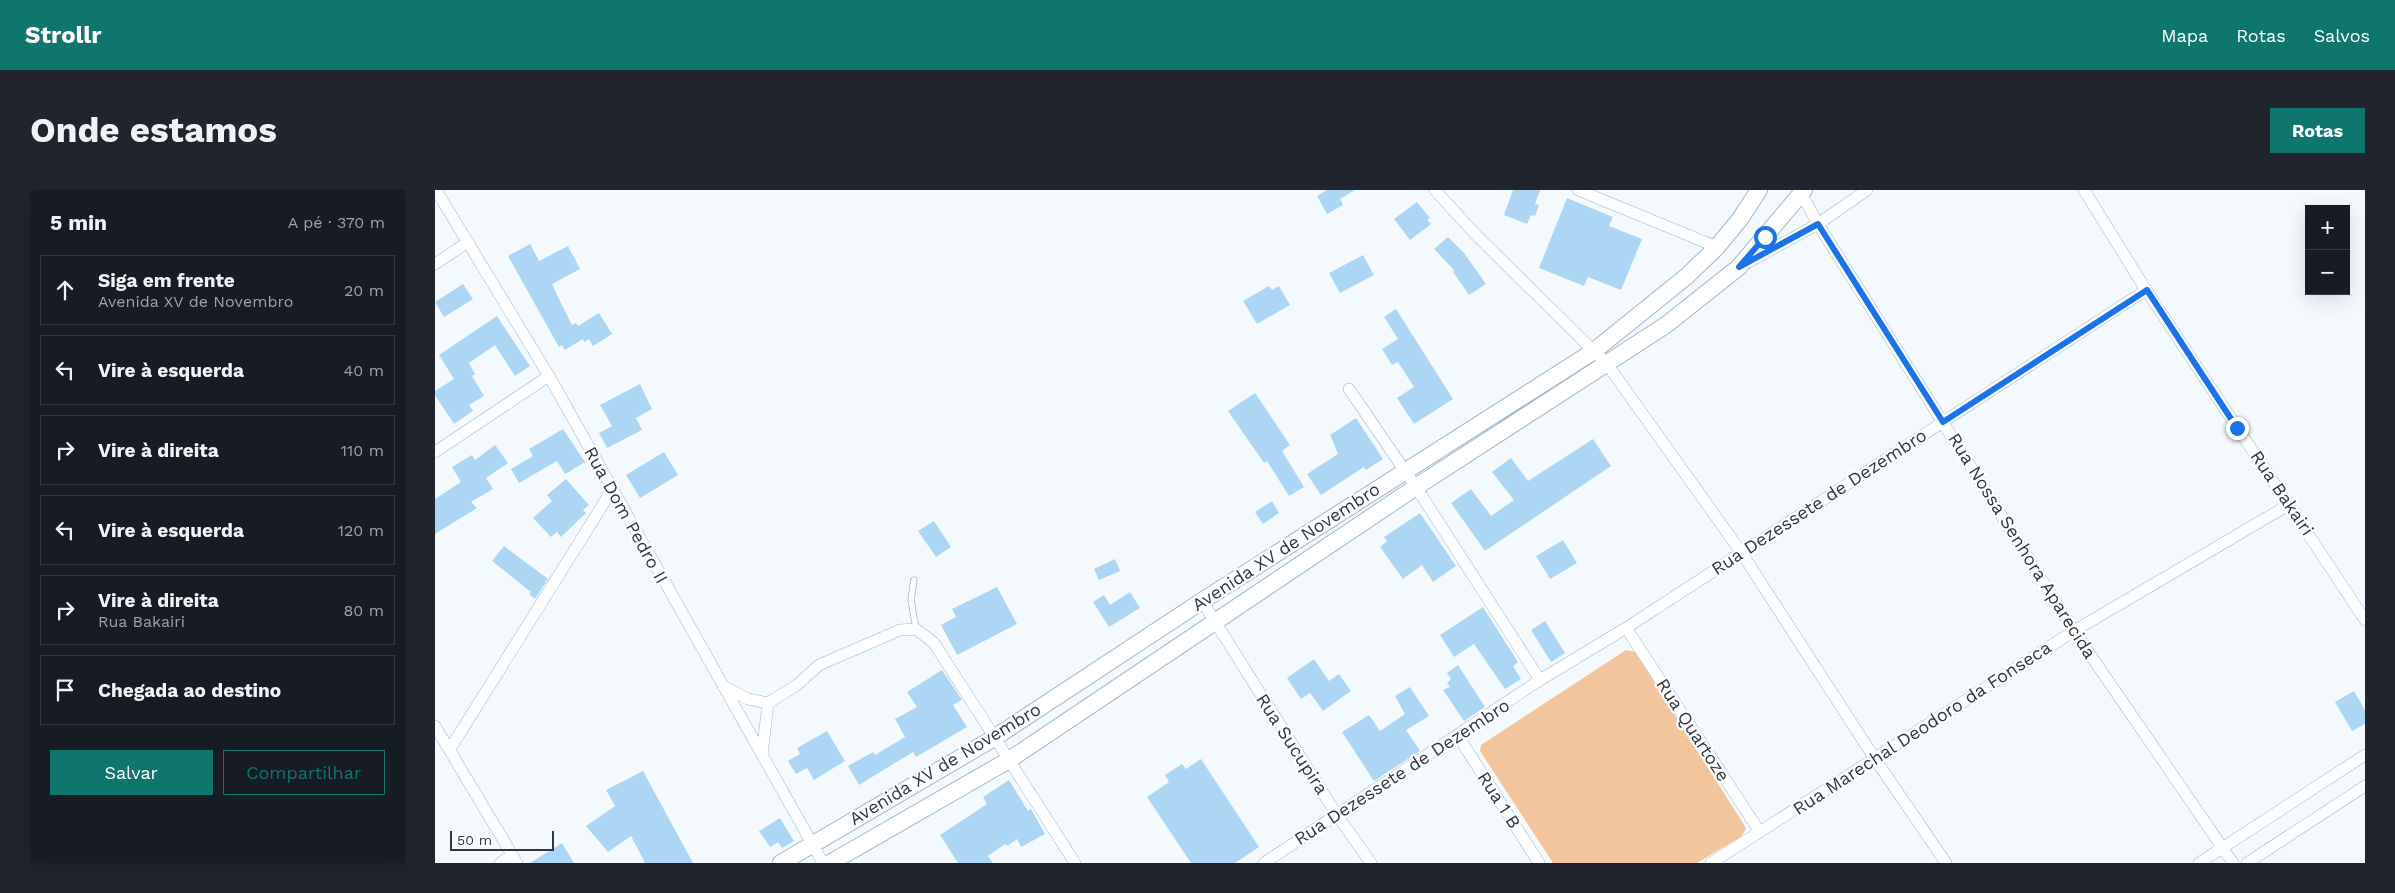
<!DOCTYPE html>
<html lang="pt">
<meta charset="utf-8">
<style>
:root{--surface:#171b24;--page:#20242c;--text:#f1f3f6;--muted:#9ea1a6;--line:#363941;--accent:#0f766e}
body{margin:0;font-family:"Work Sans",sans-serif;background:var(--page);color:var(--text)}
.controls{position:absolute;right:15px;top:15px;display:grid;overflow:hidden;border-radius:0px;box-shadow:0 5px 20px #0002}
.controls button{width:45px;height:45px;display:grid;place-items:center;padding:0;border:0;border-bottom:1px solid var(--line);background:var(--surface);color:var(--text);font:25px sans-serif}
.scale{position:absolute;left:15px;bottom:12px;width:104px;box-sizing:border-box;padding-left:5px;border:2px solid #2d373f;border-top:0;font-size:14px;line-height:18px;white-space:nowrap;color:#2d373f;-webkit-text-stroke:4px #fff;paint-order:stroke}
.stop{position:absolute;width:15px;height:15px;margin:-11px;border:4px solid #1a73e8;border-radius:50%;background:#fff}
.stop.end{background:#1a73e8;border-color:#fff;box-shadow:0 1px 5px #0008}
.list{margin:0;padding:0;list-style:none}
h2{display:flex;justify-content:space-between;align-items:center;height:65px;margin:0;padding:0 20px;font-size:21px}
h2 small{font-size:16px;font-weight:400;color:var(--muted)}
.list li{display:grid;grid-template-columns:32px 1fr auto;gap:15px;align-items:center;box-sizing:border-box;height:70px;margin:0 10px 10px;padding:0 10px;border:1px solid var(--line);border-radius:0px}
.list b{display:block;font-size:19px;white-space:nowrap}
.list p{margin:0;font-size:16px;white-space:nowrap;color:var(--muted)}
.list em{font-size:16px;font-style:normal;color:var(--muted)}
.actions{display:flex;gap:10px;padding:15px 20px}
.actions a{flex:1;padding:11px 0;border:1px solid var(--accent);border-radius:0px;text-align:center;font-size:18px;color:var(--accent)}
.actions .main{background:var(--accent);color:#fff}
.icon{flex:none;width:28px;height:28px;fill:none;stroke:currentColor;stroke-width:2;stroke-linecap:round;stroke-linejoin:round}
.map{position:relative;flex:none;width:1930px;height:673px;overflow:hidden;border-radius:0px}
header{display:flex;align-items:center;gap:30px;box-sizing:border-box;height:70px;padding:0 25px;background:var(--accent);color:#fff}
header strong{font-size:24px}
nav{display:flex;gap:28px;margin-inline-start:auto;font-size:18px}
.intro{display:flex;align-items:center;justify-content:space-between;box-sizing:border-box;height:120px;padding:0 30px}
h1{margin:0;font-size:35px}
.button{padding:12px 22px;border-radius:0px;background:var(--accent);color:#fff;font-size:18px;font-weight:700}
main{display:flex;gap:30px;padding:0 30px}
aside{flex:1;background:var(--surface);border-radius:0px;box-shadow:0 5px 20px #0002}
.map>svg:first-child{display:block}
.green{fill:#f3c59c}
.building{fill:#add6f5}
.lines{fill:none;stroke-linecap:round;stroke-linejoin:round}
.lane-casing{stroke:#9eb7cb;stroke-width:7}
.street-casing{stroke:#9eb7cb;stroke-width:12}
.secondary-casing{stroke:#9eb7cb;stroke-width:18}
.lane{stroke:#fff;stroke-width:5.5}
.street{stroke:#fff;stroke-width:11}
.secondary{stroke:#fff;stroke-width:16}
.route{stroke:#1a73e8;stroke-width:6}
.labels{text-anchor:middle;stroke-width:4.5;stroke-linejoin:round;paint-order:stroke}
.street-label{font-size:18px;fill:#2d373f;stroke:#fff}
</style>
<header>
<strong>Strollr</strong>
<nav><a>Mapa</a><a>Rotas</a><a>Salvos</a></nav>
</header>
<div class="intro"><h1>Onde estamos</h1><a class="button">Rotas</a></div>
<main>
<aside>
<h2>5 min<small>A pé · 370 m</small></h2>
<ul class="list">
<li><svg class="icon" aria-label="ahead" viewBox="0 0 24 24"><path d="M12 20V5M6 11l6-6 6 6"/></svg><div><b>Siga em frente</b><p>Avenida XV de Novembro</p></div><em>20 m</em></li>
<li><svg class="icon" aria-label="left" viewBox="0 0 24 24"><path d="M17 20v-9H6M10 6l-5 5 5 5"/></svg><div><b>Vire à esquerda</b></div><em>40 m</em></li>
<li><svg class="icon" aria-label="right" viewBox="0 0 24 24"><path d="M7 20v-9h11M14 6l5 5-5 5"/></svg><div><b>Vire à direita</b></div><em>110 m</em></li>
<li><svg class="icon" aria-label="left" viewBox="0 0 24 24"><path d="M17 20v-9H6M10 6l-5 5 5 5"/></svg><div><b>Vire à esquerda</b></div><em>120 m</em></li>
<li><svg class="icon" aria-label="right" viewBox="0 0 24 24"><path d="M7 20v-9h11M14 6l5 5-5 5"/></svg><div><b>Vire à direita</b><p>Rua Bakairi</p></div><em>80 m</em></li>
<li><svg class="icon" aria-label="arrive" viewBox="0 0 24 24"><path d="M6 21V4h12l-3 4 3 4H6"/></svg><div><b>Chegada ao destino</b></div></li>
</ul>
<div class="actions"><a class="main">Salvar</a><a>Compartilhar</a></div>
</aside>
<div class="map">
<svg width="1930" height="673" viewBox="0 0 1930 673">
<rect width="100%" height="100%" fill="#f4f9fd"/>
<path class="green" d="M 1191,460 L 1200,462 L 1311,638 L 1307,646 L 1262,673 L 1118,673 L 1045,561 L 1046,555 Z"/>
<path class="building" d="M 892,0 L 920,0 L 905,9 L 908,15 L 892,24 L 882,6 Z
M 1078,0 L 1105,0 L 1100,14 L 1104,15 L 1100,26 L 1096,25 L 1092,34 L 1069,25 Z
M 1132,8 L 1178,27 L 1174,36 L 1207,49 L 1186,100 L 1153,87 L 1149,96 L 1104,78 Z
M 982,12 L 995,28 L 992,30 L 996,34 L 975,50 L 959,29 Z
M 1013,47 L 1029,63 L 1051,94 L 1034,105 L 1018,82 L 1019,80 L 999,59 Z
M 95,54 L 104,71 L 133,56 L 145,79 L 117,94 L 123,107 L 137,135 L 141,133 L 143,136 L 164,123 L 177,144 L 158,156 L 154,149 L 149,152 L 148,149 L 130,160 L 127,155 L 124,157 L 73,66 Z
M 928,65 L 939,85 L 905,103 L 894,83 Z
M 28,94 L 38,109 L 9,127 L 0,112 Z
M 834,96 L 837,100 L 844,96 L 855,115 L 822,134 L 808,111 Z
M 961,119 L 1018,209 L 979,234 L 962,208 L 979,197 L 963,172 L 957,175 L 947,159 L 963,149 L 949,127 Z
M 62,126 L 95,176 L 80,186 L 60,155 L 37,171 L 34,173 L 40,184 L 37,186 L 49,206 L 34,215 L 38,221 L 19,234 L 0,205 L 0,201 L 19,189 L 4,165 Z
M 205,194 L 217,219 L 201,228 L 207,240 L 172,258 L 164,243 L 177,236 L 165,215 Z
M 820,203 L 855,255 L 847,261 L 869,297 L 854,306 L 832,271 L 829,273 L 793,221 Z
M 921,228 L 948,269 L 931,280 L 929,277 L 886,305 L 872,284 L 903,264 L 895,245 Z
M 128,239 L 150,272 L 130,284 L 122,271 L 84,293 L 76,279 L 98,266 L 94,259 Z
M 1158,249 L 1176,276 L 1050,361 L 1016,313 L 1036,299 L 1056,326 L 1079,310 L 1057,282 L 1076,268 L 1093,291 Z
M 60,255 L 73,273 L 51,288 L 58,299 L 36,312 L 42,318 L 0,344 L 0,309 L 26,292 L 17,277 L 37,265 L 40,270 Z
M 229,262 L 243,285 L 205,308 L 191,285 Z
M 131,289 L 154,315 L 148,320 L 151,323 L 126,347 L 122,342 L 116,347 L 98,328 L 117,311 L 112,305 Z
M 837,311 L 844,323 L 828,334 L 820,322 Z
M 985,323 L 1021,376 L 998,392 L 987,375 L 968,389 L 945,357 L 952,351 L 949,347 Z
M 499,331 L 516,357 L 501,367 L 483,341 Z
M 1128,350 L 1142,373 L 1115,389 L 1101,366 Z
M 69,356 L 113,389 L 100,409 L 94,404 L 96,402 L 57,371 Z
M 680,369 L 685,381 L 664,390 L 659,379 Z
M 562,397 L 582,434 L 522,465 L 506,435 L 521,427 L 517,419 Z
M 695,402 L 705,418 L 674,437 L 658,412 L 669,405 L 675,415 Z
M 1048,417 L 1083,472 L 1078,476 L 1086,489 L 1070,499 L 1039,454 L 1019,467 L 1005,445 Z
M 1110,431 L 1130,463 L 1116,472 L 1096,440 Z
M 879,469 L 894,491 L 904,484 L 916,501 L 888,521 L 875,503 L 866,509 L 852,488 Z
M 1023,475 L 1050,517 L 1029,531 L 1008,500 L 1015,497 L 1012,493 L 1016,489 L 1012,483 Z
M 507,480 L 527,510 L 518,515 L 532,537 L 481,567 L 478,562 L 424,595 L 413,576 L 438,562 L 440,565 L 470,547 L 460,529 L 482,517 L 472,502 Z
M 975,497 L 994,526 L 971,540 L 985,561 L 939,591 L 907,542 L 934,525 L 945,541 L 970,524 L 960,506 Z
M 1919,501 L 1930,520 L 1930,534 L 1917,541 L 1900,512 Z
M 392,541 L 410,571 L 379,590 L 372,578 L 361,584 L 353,571 L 365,564 L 362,558 Z
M 766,569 L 824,657 L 800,673 L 756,673 L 712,607 L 734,592 L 730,585 L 747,574 L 751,579 Z
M 208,581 L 258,673 L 210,673 L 196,646 L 173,662 L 151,636 L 180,616 L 171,600 Z
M 574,590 L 593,621 L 596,619 L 610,644 L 586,657 L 582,649 L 572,656 L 570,654 L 553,666 L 558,673 L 523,673 L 505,645 L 552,614 L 548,607 Z
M 345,628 L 359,651 L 347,658 L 343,652 L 335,657 L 324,641 Z
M 127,653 L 139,673 L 95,673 Z"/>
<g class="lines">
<g class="lane-casing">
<path id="lane" d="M 479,390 L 476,410 L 481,439"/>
</g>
<g class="street-casing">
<path id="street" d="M 1,0 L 114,186 L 388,673
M 1000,0 L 1039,43 L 1172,174 L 1306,362 L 1440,569 L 1511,673
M 1143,0 L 1282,57
M 1649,0 L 1711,100 L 1930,430
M 1367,5 L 1383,34 L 1639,441 L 1798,673
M 1312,73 L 1383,34 L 1432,0
M 0,74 L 33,52
M 914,199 L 981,297 L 1105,490
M 0,262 L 114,186
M 767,411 L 902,625 L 936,673
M 1191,438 L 1325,642
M 288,496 L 313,509 L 333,513 L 362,495 L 384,475 L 465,440 L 481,439 L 499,453 L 640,673
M 0,536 L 82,673
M 1023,546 L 1104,673
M 15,559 L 177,300
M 327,565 L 333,513
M 65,673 L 77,665
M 829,673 L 1105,490 L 1191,438 L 1711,100
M 1276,673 L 1639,441 L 1855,314
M 1764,673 L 1930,565
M 1812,673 L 1930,596"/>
</g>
<g class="secondary-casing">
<path id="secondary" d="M 346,673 L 559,548 L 767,411 L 1159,161 L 1252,86 L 1282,57 L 1305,29 L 1324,0
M 395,673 L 574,570 L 981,297 L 1231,135 L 1304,77 L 1369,0"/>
</g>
<use href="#lane" class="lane"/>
<use href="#street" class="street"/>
<use href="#secondary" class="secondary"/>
</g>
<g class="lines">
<path class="route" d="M 1330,47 L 1304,77 L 1383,34 L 1508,232 L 1712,100 L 1802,238"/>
</g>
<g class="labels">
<g class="street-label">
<text transform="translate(1847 303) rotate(56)" y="6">Rua Bakairi</text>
<text transform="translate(1384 312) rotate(-33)" y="6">Rua Dezessete de Dezembro</text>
<text transform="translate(191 325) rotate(61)" y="6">Rua Dom Pedro II</text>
<text transform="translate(1587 356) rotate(58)" y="6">Rua Nossa Senhora Aparecida</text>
<text transform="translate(851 357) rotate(-33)" y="6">Avenida XV de Novembro</text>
<text transform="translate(1487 538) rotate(-33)" y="6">Rua Marechal Deodoro da Fonseca</text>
<text transform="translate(1258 540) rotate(57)" y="6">Rua Quartoze</text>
<text transform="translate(857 554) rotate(57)" y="6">Rua Sucupira</text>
<text transform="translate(510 574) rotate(-31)" y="6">Avenida XV de Novembro</text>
<text transform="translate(967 582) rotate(-33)" y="6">Rua Dezessete de Dezembro</text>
<text transform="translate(1064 610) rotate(57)" y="6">Rua 1 B</text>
</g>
</g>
</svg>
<div class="controls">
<button>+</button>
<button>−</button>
</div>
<div class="scale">50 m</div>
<div class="stop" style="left:1330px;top:47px"></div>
<div class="stop end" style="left:1802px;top:238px"></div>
</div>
</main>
